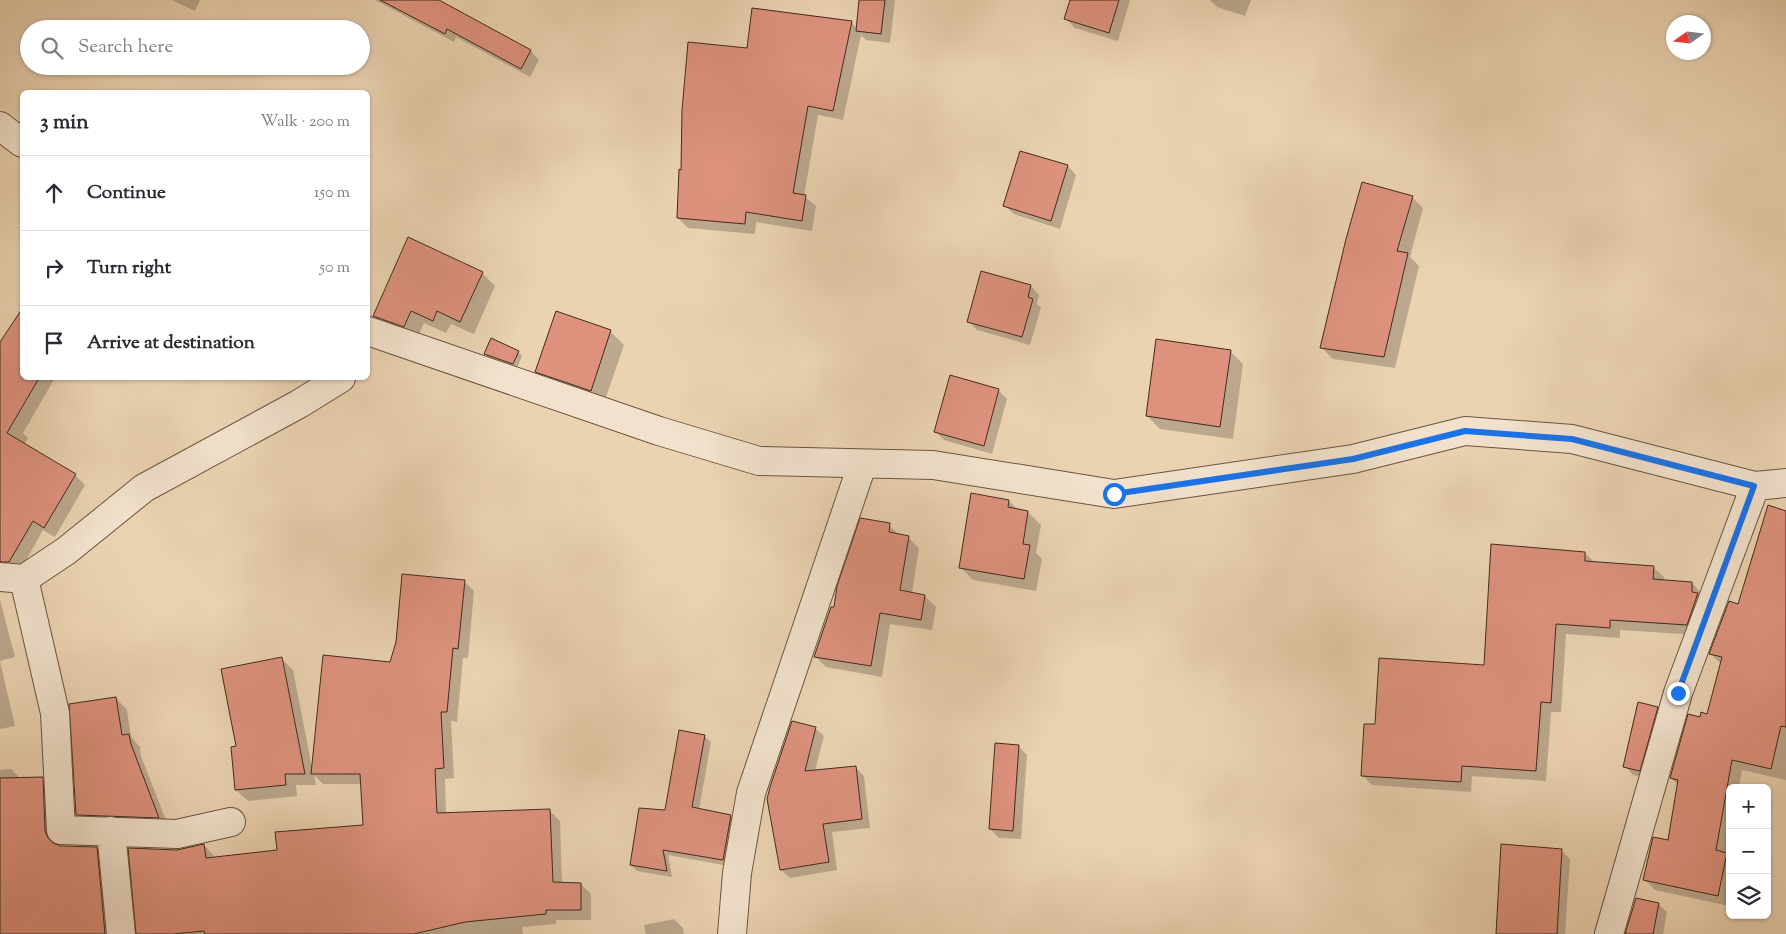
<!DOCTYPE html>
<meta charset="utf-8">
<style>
:root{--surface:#fff;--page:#f7f7f7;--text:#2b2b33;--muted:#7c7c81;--line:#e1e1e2}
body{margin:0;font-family:"Sorts Mill Goudy",serif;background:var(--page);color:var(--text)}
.controls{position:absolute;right:15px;bottom:15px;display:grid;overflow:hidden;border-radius:8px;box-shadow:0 1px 4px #0004}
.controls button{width:45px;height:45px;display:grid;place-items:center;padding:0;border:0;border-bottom:1px solid var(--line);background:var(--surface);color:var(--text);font:25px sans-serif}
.compass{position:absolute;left:1666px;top:15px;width:45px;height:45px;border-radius:50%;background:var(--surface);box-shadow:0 1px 4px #0004;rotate:256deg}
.stop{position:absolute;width:15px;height:15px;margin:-11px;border:4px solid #1a73e8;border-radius:50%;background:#fff}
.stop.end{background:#1a73e8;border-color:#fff;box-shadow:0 1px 5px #0008}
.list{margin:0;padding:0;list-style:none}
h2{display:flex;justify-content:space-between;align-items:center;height:65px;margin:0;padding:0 20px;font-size:21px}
h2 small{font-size:16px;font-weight:400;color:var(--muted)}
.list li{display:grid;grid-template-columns:32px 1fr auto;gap:15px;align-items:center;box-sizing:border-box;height:75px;padding:0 20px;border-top:1px solid var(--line)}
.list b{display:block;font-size:19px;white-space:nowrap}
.list em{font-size:16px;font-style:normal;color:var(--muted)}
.icon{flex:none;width:28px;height:28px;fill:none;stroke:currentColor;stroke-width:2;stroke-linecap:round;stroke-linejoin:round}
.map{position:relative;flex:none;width:1786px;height:934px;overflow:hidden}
.search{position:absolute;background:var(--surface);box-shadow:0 1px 4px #0004;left:20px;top:20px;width:350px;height:55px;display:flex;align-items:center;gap:12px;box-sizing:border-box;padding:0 18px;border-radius:28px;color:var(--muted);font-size:19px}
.panel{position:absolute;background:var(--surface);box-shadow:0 1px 4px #0004;left:20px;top:90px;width:350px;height:290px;border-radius:8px}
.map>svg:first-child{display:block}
.shadow{fill:#0003}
.building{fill:#de927e;stroke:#402a1a}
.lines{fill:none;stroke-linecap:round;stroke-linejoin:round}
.street-casing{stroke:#6b5440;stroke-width:30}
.street{stroke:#f2e2cd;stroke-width:28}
.route{stroke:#1a73e8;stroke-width:6}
</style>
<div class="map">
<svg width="1786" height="934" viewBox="0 0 1786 934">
<rect width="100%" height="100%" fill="#ebd3b2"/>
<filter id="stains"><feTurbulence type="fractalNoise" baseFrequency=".004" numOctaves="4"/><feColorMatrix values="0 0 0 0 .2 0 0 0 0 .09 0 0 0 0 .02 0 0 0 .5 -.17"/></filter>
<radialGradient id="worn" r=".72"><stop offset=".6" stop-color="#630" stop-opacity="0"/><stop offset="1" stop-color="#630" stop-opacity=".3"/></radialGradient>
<path class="shadow" d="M 172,0 L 200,0 L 195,11 Z
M 375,0 L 436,0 L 531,51 L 539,60 L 530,77 L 456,37 L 454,42 Z
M 860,0 L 895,0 L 890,43 L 866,40 L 861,35 L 843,120 L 818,115 L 804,196 L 816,206 L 812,231 L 756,222 L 755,234 L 688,228 L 678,218 L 682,171 L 748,49 L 851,22 L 857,28 Z
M 1072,0 L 1130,0 L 1118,41 L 1075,28 L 1066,19 Z
M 1210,0 L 1251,0 L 1245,16 L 1217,7 Z
M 1068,166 L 1076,175 L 1060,229 L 1014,214 L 1005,206 Z
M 1412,197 L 1423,208 L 1410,257 L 1419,266 L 1395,368 L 1333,359 L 1322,348 Z
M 482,273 L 495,286 L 474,334 L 451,324 L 446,333 L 424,323 L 417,339 L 387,329 L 374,316 Z
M 1031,286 L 1039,295 L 1037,304 L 1041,308 L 1030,345 L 977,330 L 968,321 Z
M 22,312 L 22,378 L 55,378 L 23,433 L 28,438 L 24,445 L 75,475 L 85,485 L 55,537 L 43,530 L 20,571 L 0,559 L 0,344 Z
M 556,313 L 611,332 L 624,345 L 604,403 L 550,385 L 537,372 Z
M 1230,351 L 1243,364 L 1233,439 L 1160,429 L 1147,416 Z
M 518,352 L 522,356 L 517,368 L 489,358 L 485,354 Z
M 998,390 L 1007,399 L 992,454 L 944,440 L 935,431 Z
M 1009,501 L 1018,510 L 1028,512 L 1041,525 L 1036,553 L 1042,559 L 1036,591 L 973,580 L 960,567 Z
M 1786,512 L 1786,780 L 1742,770 L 1739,788 L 1730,788 L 1730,841 L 1727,855 L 1730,857 L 1729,906 L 1655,890 L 1644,879 L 1669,842 L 1678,785 L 1671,778 L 1701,718 L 1708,715 L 1722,665 L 1711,654 L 1739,606 Z
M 889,525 L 900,536 L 908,537 L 919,548 L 912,593 L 925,596 L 936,607 L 932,630 L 890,624 L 882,677 L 826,667 L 815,656 L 835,609 Z
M 1585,553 L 1595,563 L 1653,567 L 1664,577 L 1663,581 L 1692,583 L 1702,594 L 1697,635 L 1620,630 L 1620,638 L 1566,634 L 1561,712 L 1551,712 L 1546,781 L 1472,776 L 1471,792 L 1372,785 L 1362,775 L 1376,726 L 1486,667 Z
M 464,581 L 474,591 L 468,658 L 463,658 L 457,722 L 451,721 L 454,778 L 445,779 L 446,814 L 550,811 L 560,821 L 562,884 L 581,884 L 591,894 L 591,920 L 556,920 L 556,924 L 522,927 L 523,934 L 138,934 L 177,851 L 204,845 L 214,856 L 214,858 L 278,851 L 364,826 L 362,784 L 323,784 L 314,775 L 316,785 L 296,785 L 297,796 L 248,801 L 236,790 L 238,747 L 281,658 L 293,670 L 312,768 L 391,664 Z
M 0,600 L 15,657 L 0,661 Z
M 0,661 L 15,726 L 0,729 Z
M 116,698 L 127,710 L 131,737 L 140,747 L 141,756 L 169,828 L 88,826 L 77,814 Z
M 1657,708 L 1666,717 L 1648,779 L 1633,775 L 1625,766 Z
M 815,728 L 824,736 L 815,771 L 855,767 L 864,776 L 870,828 L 832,832 L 837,870 L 790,878 L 781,870 Z
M 704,736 L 711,742 L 699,810 L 731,816 L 737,822 L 729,866 L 668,855 L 672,877 L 637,871 L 631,865 L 666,812 Z
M 1018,746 L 1027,755 L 1021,839 L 999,838 L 990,829 Z
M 11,769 L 21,779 L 42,778 L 52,789 L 56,846 L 96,848 L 107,858 L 114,934 L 0,934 L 0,770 Z
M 1561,850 L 1570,859 L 1565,934 L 1497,934 Z
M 1658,904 L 1667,912 L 1663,934 L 1627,934 Z
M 674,919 L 683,928 L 684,934 L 646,934 L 644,925 Z"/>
<path class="building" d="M 380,0 L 439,0 L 531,50 L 521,69 L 447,29 L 445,34 Z
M 859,0 L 885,0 L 881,34 L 856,31 Z
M 1070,0 L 1119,0 L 1109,33 L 1064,19 Z
M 752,8 L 852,21 L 833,111 L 808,106 L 793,193 L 806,195 L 802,221 L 746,212 L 745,224 L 677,218 L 679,169 L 681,170 L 682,110 L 688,42 L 747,48 Z
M 1020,151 L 1068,165 L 1051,221 L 1003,206 Z
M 1362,182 L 1413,196 L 1397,251 L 1408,253 L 1384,357 L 1320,348 L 1346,239 Z
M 408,237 L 483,272 L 460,322 L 437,311 L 433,321 L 411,311 L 404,327 L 373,316 Z
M 981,271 L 1031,285 L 1028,297 L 1033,299 L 1022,337 L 967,322 Z
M 22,309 L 22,378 L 39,378 L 7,433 L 76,474 L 44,528 L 33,521 L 9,562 L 0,562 L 0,342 Z
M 556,311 L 611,330 L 591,391 L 535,372 Z
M 491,338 L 519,351 L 513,364 L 484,354 Z
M 1156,339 L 1231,350 L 1220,427 L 1146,416 Z
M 950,375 L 999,389 L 984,446 L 934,432 Z
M 971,493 L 1009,500 L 1008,507 L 1028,511 L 1023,544 L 1030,545 L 1024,579 L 959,568 Z
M 1768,505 L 1786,511 L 1786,727 L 1781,726 L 1771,769 L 1732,760 L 1716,850 L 1727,853 L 1718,896 L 1643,880 L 1653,837 L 1668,840 L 1678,780 L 1670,778 L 1688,714 L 1700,717 L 1701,712 L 1707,714 L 1722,657 L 1709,654 L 1729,601 L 1738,604 Z
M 860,518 L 890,523 L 889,532 L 909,536 L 900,590 L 925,595 L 921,620 L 880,613 L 871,666 L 814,657 L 831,607 L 834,607 L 837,586 Z
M 1491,544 L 1585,552 L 1585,561 L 1654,566 L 1653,579 L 1692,582 L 1692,592 L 1698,593 L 1687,625 L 1610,620 L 1610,628 L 1556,624 L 1551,703 L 1541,702 L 1536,771 L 1462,766 L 1461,782 L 1361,776 L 1364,724 L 1375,724 L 1379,658 L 1484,665 Z
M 402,574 L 465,580 L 458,649 L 453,648 L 447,712 L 441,712 L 444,768 L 435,769 L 437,813 L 550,809 L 553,882 L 581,883 L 581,910 L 546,910 L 546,914 L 465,922 L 414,934 L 205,934 L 204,931 L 173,934 L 136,934 L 128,848 L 177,850 L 204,844 L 206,858 L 277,850 L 275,832 L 363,825 L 360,774 L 311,774 L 323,655 L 390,662 L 396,642 Z
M 282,657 L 305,774 L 285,774 L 286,785 L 235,790 L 231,747 L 236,746 L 221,669 Z
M 116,697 L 122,735 L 129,734 L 131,744 L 159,818 L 76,815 L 69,704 Z
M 1638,702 L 1658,707 L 1640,771 L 1623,767 Z
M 792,721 L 816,727 L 805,771 L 856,766 L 862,819 L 823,824 L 829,862 L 780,870 L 767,799 L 770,787 Z
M 679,730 L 705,735 L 692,807 L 731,815 L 723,860 L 663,850 L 667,871 L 630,865 L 639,808 L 665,810 Z
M 995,743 L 1019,745 L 1013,831 L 989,829 Z
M 43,777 L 45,831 L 48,838 L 53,843 L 60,846 L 97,847 L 105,934 L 0,934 L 0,778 Z
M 1501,844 L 1562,849 L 1557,934 L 1496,934 Z
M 1636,898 L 1659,903 L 1653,934 L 1625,934 Z"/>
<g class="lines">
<g class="street-casing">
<path id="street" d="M 0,126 L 22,143
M 368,331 L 659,431 L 759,461 L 933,465 L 1114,494 L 1353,459 L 1465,431 L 1572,439 L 1755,486 L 1786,483
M 0,577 L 24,579 L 55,713 L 61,830 L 177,834 L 231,822
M 24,579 L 66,551 L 144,488 L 299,404 L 341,378
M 111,831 L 121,934
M 732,934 L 737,873 L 751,793 L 862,465
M 1609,934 L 1678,693 L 1755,486"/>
</g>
<use href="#street" class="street"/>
</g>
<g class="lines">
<path class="route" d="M 1114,494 L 1353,459 L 1465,431 L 1572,439 L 1754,486 L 1678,693"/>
</g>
<rect width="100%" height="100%" filter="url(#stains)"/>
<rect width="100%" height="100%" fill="url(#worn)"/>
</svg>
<div class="controls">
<button>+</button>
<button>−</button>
<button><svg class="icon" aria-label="layers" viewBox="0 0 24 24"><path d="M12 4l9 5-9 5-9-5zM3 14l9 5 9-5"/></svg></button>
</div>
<svg class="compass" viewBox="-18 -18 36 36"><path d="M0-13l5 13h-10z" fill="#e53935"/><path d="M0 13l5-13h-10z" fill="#7c7c81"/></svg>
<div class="stop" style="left:1114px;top:494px"></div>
<div class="stop end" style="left:1678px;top:693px"></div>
<div class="search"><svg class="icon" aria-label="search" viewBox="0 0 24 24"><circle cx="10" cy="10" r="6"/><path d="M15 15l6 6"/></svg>Search here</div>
<section class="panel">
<h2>3 min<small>Walk · 200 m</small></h2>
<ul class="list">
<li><svg class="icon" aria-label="ahead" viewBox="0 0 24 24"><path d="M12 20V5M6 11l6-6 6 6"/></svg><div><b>Continue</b></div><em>150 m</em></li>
<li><svg class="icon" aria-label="right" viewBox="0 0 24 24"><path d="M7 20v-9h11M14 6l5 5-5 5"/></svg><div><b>Turn right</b></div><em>50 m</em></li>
<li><svg class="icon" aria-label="arrive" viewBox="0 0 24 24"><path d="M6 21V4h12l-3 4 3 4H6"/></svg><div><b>Arrive at destination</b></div></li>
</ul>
</section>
</div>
